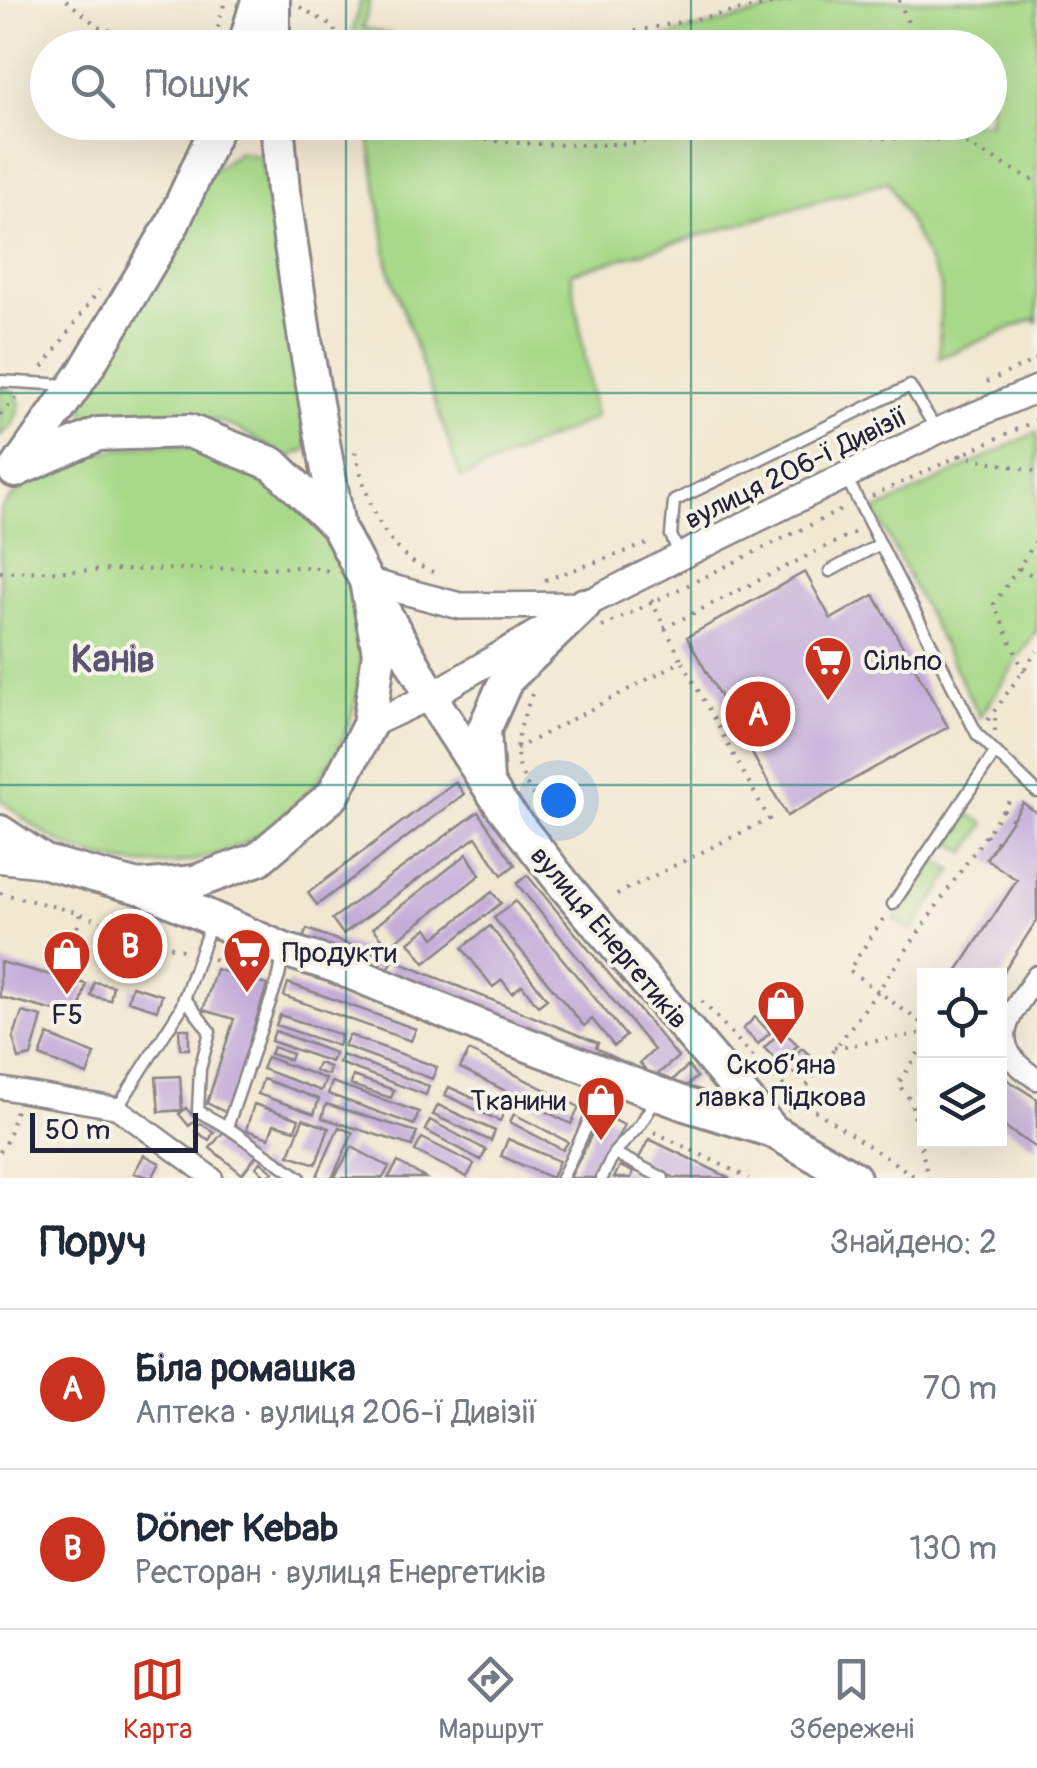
<!DOCTYPE html>
<html lang="uk">
<meta charset="utf-8">
<style>
:root{--surface:#fff;--page:#f6f6f7;--text:#1f2937;--muted:#747a83;--line:#e0e1e3;--accent:#c8321e}
body{margin:0;font-family:Pangolin,sans-serif;background:var(--page);color:var(--text)}
.controls{position:absolute;right:30px;bottom:30px;display:grid;overflow:hidden;border-radius:0px;box-shadow:0 10px 40px #0002}
.controls button{width:90px;height:90px;display:grid;place-items:center;padding:0;border:0;border-bottom:2px solid var(--line);background:var(--surface);color:var(--text);font:50px sans-serif}
.scale{position:absolute;left:30px;bottom:25px;width:168px;box-sizing:border-box;padding-left:10px;border:5px solid #22223b;border-top:0;font-size:28px;line-height:35px;white-space:nowrap;color:#22223b;-webkit-text-stroke:8px #f7f3e8;paint-order:stroke}
.you{position:absolute;left:558px;top:800px;width:35px;height:35px;margin:-25px;border:8px solid #fff;border-radius:50%;background:#1a73e8;box-shadow:0 0 0 15px #1a73e833}
.badge{display:grid;place-items:center;width:65px;height:65px;border-radius:50%;background:var(--accent);color:#fff;font-size:32px;font-weight:700}
.pin{position:absolute;translate:-50% -50%;border:5px solid #fff;box-shadow:0 2px 10px #0006}
.list{margin:0;padding:0;list-style:none}
h2{display:flex;justify-content:space-between;align-items:center;height:130px;margin:0;padding:0 40px;font-size:42px}
h2 small{font-size:32px;font-weight:400;color:var(--muted)}
.list li{display:grid;grid-template-columns:65px 1fr auto;gap:30px;align-items:center;box-sizing:border-box;height:160px;padding:0 40px;border-top:2px solid var(--line)}
.list b{display:block;font-size:38px;white-space:nowrap}
.list p{margin:0;font-size:32px;white-space:nowrap;color:var(--muted)}
.list em{font-size:32px;font-style:normal;color:var(--muted)}
.icon{flex:none;width:55px;height:55px;fill:none;stroke:currentColor;stroke-width:2;stroke-linecap:round;stroke-linejoin:round}
.map{position:relative;flex:none;width:1037px;height:1178px;overflow:hidden}
.search{position:absolute;background:var(--surface);box-shadow:0 10px 40px #0002;left:30px;right:30px;top:30px;height:110px;display:flex;align-items:center;gap:25px;box-sizing:border-box;padding:0 35px;border-radius:55px;color:var(--muted);font-size:38px}
.sheet{height:450px;background:var(--surface)}
nav{display:flex;justify-content:space-around;align-items:center;box-sizing:border-box;height:140px;border-top:2px solid var(--line);background:var(--surface);font-size:28px;color:var(--muted)}
nav a{display:grid;justify-items:center;gap:5px}
nav .on{color:var(--accent)}
.map>svg:first-child{display:block}
.green{fill:#a7d988;stroke:#647e62;stroke-width:2.5}
.building{fill:#c5adda}
.lines{fill:none;stroke-linecap:round;stroke-linejoin:round}
.service-casing{stroke:#8a8586;stroke-width:15}
.minor-casing{stroke:#8a8586;stroke-width:25}
.tertiary-casing{stroke:#8a8586;stroke-width:30}
.secondary-casing{stroke:#8a8586;stroke-width:35}
.primary-casing{stroke:#8a8586;stroke-width:38}
.path{stroke:#8a8586;stroke-width:4;stroke-dasharray:2.5 8;stroke-linecap:butt}
.service{stroke:#fff;stroke-width:10}
.minor{stroke:#fff;stroke-width:20}
.tertiary{stroke:#fff;stroke-width:25}
.secondary{stroke:#fff;stroke-width:30}
.primary{stroke:#fff;stroke-width:32}
.grid{fill:none;stroke:#0f766e;stroke-width:2.5;stroke-opacity:0.55}
.labels{text-anchor:middle;stroke-width:8;stroke-linejoin:round;paint-order:stroke}
.street-label{font-size:28px;fill:#22223b;stroke:#f7f3e8}
.poi-label{font-size:28px;fill:#22223b;stroke:#f7f3e8;text-anchor:start}
.district-label{font-size:38px;font-weight:bold;fill:#5b5373;stroke:#f7f3e8}
</style>
<div class="map">
<svg width="1037" height="1178" viewBox="0 0 1037 1178">
<rect width="100%" height="100%" fill="#f7f3e8"/>
<filter id="ink" filterUnits="userSpaceOnUse"><feTurbulence type="fractalNoise" baseFrequency=".01" numOctaves="2"/><feDisplacementMap in="SourceGraphic" scale="20" xChannelSelector="R" yChannelSelector="G"/><feConvolveMatrix kernelMatrix="1 2 1 2 8 2 1 2 1" color-interpolation-filters="sRGB"/></filter>
<filter id="wash" filterUnits="userSpaceOnUse"><feTurbulence type="fractalNoise" baseFrequency=".0048" numOctaves="4" result="noise"/><feDisplacementMap in="SourceGraphic" scale="40" xChannelSelector="R" yChannelSelector="G"/><feGaussianBlur stdDeviation="2.25" result="paint"/><feColorMatrix in="noise" values="0 0 0 0 0 0 0 0 0 0 0 0 0 0 0 0 0 1.4 0 .05"/><feComposite in="paint" operator="in"/></filter>
<g filter="url(#wash)">
<rect width="100%" height="100%" fill="#f2e8d2"/>
<path class="green" d="M 361,0 L 370,0 L 363,28 L 441,46 L 482,47 L 356,47 L 353,30 Z
M 812,0 L 1037,0 L 1037,322 L 1033,319 L 939,358 L 941,286 L 888,181 L 571,273 L 595,418 L 461,478 L 389,269 L 367,123 L 990,122 L 990,48 L 624,47 Z
M 239,152 L 261,157 L 308,449 L 287,458 C 267,446 246,431 224,423 C 179,408 128,429 83,412 L 82,395 L 210,172 Z
M 1,386 L 15,392 L 20,404 L 13,424 L 0,437 Z
M 1037,432 L 1037,630 L 980,717 L 875,511 Z
M 161,444 C 178,446 196,448 213,453 C 256,464 296,496 322,532 C 437,694 282,913 90,855 C 55,844 27,822 0,799 L 0,510 C 41,461 101,449 161,444 Z
M 968,813 L 985,824 L 966,853 L 949,841 Z
M 936,860 L 953,871 L 912,931 L 895,920 Z"/>
<g id="blocks">
<path class="building" d="M 805,572 L 831,619 L 874,595 L 948,727 L 787,816 L 687,637 Z
M 455,782 L 464,794 L 317,905 L 308,893 Z
M 1023,803 L 1037,813 L 1037,920 L 1001,976 L 954,976 L 1017,880 L 986,859 Z
M 478,812 L 515,865 L 502,875 L 476,837 L 343,934 L 332,919 Z
M 467,854 L 480,875 L 389,946 L 373,928 Z
M 527,875 L 678,1057 L 653,1078 L 640,1063 L 654,1050 L 517,884 Z
M 492,892 L 501,903 L 425,963 L 409,942 L 427,928 L 434,938 Z
M 515,901 L 626,1036 L 614,1046 L 592,1019 L 584,1026 L 494,918 Z
M 490,926 L 547,999 L 538,1006 L 522,985 L 512,993 L 502,980 L 493,987 L 462,948 Z
M 307,929 L 383,957 L 378,971 L 301,942 Z
M 114,935 L 149,940 L 146,958 L 111,952 Z
M 393,960 L 598,1043 L 596,1048 L 634,1067 L 630,1075 L 387,973 Z
M 0,962 L 86,984 L 78,1017 L 0,997 Z
M 216,969 L 267,985 L 227,1113 L 207,1103 L 234,1019 L 203,1010 Z
M 94,982 L 113,986 L 110,1000 L 91,996 Z
M 288,983 L 416,1029 L 411,1041 L 284,996 Z
M 132,986 L 162,995 L 157,1010 L 128,1001 Z
M 22,1012 L 42,1017 L 31,1056 L 19,1059 L 13,1038 Z
M 280,1015 L 341,1035 L 338,1046 L 276,1025 Z
M 755,1017 L 770,1033 L 758,1044 L 743,1029 Z
M 179,1029 L 189,1029 L 189,1049 L 180,1049 Z
M 782,1030 L 798,1045 L 780,1063 L 764,1048 Z
M 275,1031 L 335,1053 L 331,1062 L 271,1041 Z
M 48,1035 L 95,1054 L 87,1075 L 40,1056 Z
M 349,1035 L 437,1067 L 432,1079 L 344,1046 Z
M 273,1047 L 292,1054 L 290,1060 L 270,1054 Z
M 802,1048 L 815,1060 L 799,1078 L 786,1066 Z
M 469,1051 L 579,1107 L 571,1124 L 460,1068 Z
M 342,1055 L 429,1086 L 426,1095 L 339,1063 Z
M 267,1057 L 326,1079 L 321,1091 L 262,1069 Z
M 318,1063 L 330,1067 L 328,1075 L 315,1071 Z
M 688,1066 L 697,1077 L 675,1096 L 666,1086 Z
M 1000,1075 L 1037,1099 L 1037,1148 L 1000,1124 Z
M 180,1076 L 182,1110 L 159,1112 L 156,1077 Z
M 353,1076 L 394,1090 L 391,1098 L 351,1085 Z
M 263,1079 L 319,1099 L 314,1114 L 258,1094 Z
M 332,1082 L 419,1112 L 414,1125 L 328,1094 Z
M 449,1087 L 504,1112 L 500,1121 L 445,1095 Z
M 254,1104 L 299,1119 L 295,1130 L 274,1124 L 269,1138 L 246,1130 Z
M 326,1104 L 417,1132 L 412,1146 L 322,1118 Z
M 438,1105 L 495,1131 L 491,1141 L 433,1115 Z
M 186,1108 L 196,1120 L 189,1126 L 179,1114 Z
M 514,1114 L 568,1142 L 563,1150 L 510,1122 Z
M 602,1114 L 624,1125 L 597,1178 L 570,1178 Z
M 303,1119 L 329,1128 L 316,1164 L 289,1155 Z
M 430,1120 L 486,1150 L 481,1160 L 425,1130 Z
M 200,1123 L 214,1132 L 209,1140 L 195,1131 Z
M 339,1127 L 353,1133 L 332,1178 L 316,1178 Z
M 225,1130 L 257,1155 L 242,1174 L 210,1148 Z
M 422,1138 L 474,1164 L 467,1177 L 415,1151 Z
M 508,1139 L 559,1161 L 552,1178 L 501,1156 Z
M 649,1139 L 730,1178 L 675,1178 L 638,1160 Z
M 352,1147 L 389,1167 L 383,1178 L 334,1178 Z
M 144,1155 L 160,1163 L 152,1178 L 134,1173 Z
M 261,1162 L 273,1172 L 267,1178 L 256,1167 Z
M 398,1162 L 425,1178 L 388,1178 Z
M 620,1166 L 633,1172 L 631,1178 L 614,1178 Z"/>
</g>
</g>
<g filter="url(#ink)">
<use href="#blocks" fill-opacity="0" stroke="#8a8586" stroke-width="2.5"/>
<g class="lines">
<g class="service-casing">
<path id="service" d="M 0,381 L 67,385
M 846,477 L 977,734 L 1037,792
M 680,556 L 671,535 L 674,501 L 910,386 L 937,431
M 830,571 L 880,544
M 893,904 L 994,754
M 184,997 L 210,1032 L 200,1069 L 198,1111 L 227,1127 L 279,976 L 283,956
M 118,1107 L 180,1010 L 211,923
M 227,1127 L 300,1178
M 614,1153 L 640,1125 L 656,1099
M 562,1178 L 608,1081
M 602,1178 L 614,1153 L 663,1178"/>
</g>
<g class="minor-casing">
<path id="minor" d="M 1037,976 C 1009,1016 982,1045 1037,1079
M 0,1088 L 117,1108 L 212,1178"/>
</g>
<g class="tertiary-casing">
<path id="tertiary" d="M 366,581 L 460,606 L 584,605
M 369,725 L 433,695 L 584,605 L 681,556 L 937,431 L 1037,389"/>
</g>
<g class="secondary-casing">
<path id="secondary" d="M 0,857 L 45,862"/>
</g>
<g class="primary-casing">
<path id="primary" d="M 273,0 L 273,48
M 244,48 L 258,0
M 17,470 L 98,434 L 189,431 L 273,464 L 338,527
M 15,471 L 85,371 L 173,223 L 219,122
M 379,603 L 441,713 L 500,803 L 566,887 L 773,1131
M 487,781 L 484,730 L 506,680 L 584,605
M 0,832 L 45,862 L 138,887 L 195,882 L 258,859 L 333,795 L 369,725 L 379,653 L 366,581 L 338,527 L 306,346 L 283,191 L 277,122
M 147,890 L 284,950 L 333,965 L 491,1031 L 685,1104 L 773,1131 L 854,1178"/>
</g>
<path class="path" d="M 66,0 L 101,29 L 156,36 L 183,48
M 899,0 L 918,48
M 300,7 L 334,27 L 338,48
M 457,32 L 606,37 L 791,0
M 213,48 L 225,0
M 373,122 L 382,129 C 475,139 576,154 669,138 C 687,134 705,127 722,122
M 737,122 L 882,138 L 958,140 L 1037,182
M 951,122 L 958,140
M 43,367 L 99,290
M 987,382 L 1037,359
M 0,415 L 17,397
M 355,452 C 367,498 383,555 433,572
M 960,455 L 1037,472
M 872,496 L 1037,420
M 1019,568 L 1037,578
M 0,572 L 313,567 L 332,572
M 545,580 L 650,543
M 651,600 L 682,661
M 602,627 L 845,508
M 664,628 L 857,531
M 1024,672 L 994,604 L 1037,540
M 532,694 C 512,748 509,762 543,810
M 988,720 L 1037,651
M 995,731 L 995,711
M 516,749 L 682,661 L 769,819 L 611,897
M 1003,810 L 1012,819
M 986,835 L 997,843
M 0,893 L 80,913 L 128,933 L 185,951
M 883,919 L 849,970 L 924,1025
M 213,959 L 262,972
M 68,979 L 80,913
M 702,1001 L 755,1059 L 798,1099 L 917,1178
M 924,1044 L 898,1084 L 911,1101 L 928,1178
M 834,1048 L 924,1033
M 788,1111 L 878,991 L 1012,797
M 654,1132 L 749,1178
M 0,1152 L 7,1140 L 16,1110"/>
<use href="#service" class="service"/>
<use href="#minor" class="minor"/>
<use href="#tertiary" class="tertiary"/>
<use href="#secondary" class="secondary"/>
<use href="#primary" class="primary"/>
</g>
</g>
<path class="grid" d="M 346,0 L 346,48M 691,0 L 691,48M 346,122 L 346,1178M 691,122 L 691,1178M 0,393 L 1037,393M 0,785 L 1037,785"/>
<defs>
<g id="supermarket-pin" transform="scale(2.5)"><path d="M0 17L-7.5 6A9.5 9.5 0 1 1 7.5 6Z" fill="#c8321e" stroke="#f7f3e8"/><path d="M-6-5.5h2.5l.6 2H6L4.5 2H-2.5L-4.4-4H-6ZM-1.5 3.2a1.3 1.3 0 1 0 .1 0ZM3 3.2a1.3 1.3 0 1 0 .1 0Z" fill="#fff"/></g>
<g id="shop-pin" transform="scale(2.5)"><path d="M0 17L-7.5 6A9.5 9.5 0 1 1 7.5 6Z" fill="#c8321e" stroke="#f7f3e8"/><path d="M-5-2.5h2.3a2.7 3.5 0 0 1 5.4 0H5L5.5 6h-11ZM-1.5-2.5h3a1.5 2.3 0 0 0-3 0Z" fill="#fff"/></g>
</defs>
<g fill-rule="evenodd">
<use href="#supermarket-pin" x="828" y="660"/>
<use href="#supermarket-pin" x="247" y="952"/>
<use href="#shop-pin" x="67" y="954"/>
<use href="#shop-pin" x="781" y="1004"/>
<use href="#shop-pin" x="601" y="1100"/>
</g>
<g class="labels">
<g class="street-label">
<text transform="translate(796 467) rotate(-26)" y="10">вулиця 206-ї Дивізії</text>
<text transform="translate(610 937) rotate(50)" y="10">вулиця Енергетиків</text>
</g>
<g class="poi-label">
<text x="863" y="670">Сільпо</text>
<text x="282" y="962">Продукти</text>
<text x="67" y="1024" text-anchor="middle">F5</text>
<text x="781" y="1074" text-anchor="middle">Скоб’яна<tspan x="781" dy="32">лавка Підкова</tspan></text>
<text x="566" y="1110" text-anchor="end">Тканини</text>
</g>
<g class="district-label">
<text x="113" y="672">Канів</text>
</g>
</g>
</svg>
<div class="controls">
<button><svg class="icon" aria-label="locate" viewBox="0 0 24 24"><circle cx="12" cy="12" r="6"/><path d="M12 2v4M12 18v4M2 12h4M18 12h4"/></svg></button>
<button><svg class="icon" aria-label="layers" viewBox="0 0 24 24"><path d="M12 4l9 5-9 5-9-5zM3 14l9 5 9-5"/></svg></button>
</div>
<div class="scale">50 m</div>
<div class="you"></div>
<div class="pin badge" style="left:758px;top:714px">A</div>
<div class="pin badge" style="left:130px;top:946px">B</div>
<div class="search"><svg class="icon" aria-label="search" viewBox="0 0 24 24"><circle cx="10" cy="10" r="6"/><path d="M15 15l6 6"/></svg>Пошук</div>
</div>
<section class="sheet">
<h2>Поруч<small>Знайдено: 2</small></h2>
<ul class="list">
<li><span class="badge">A</span><div><b>Біла ромашка</b><p>Аптека · вулиця 206-ї Дивізії</p></div><em>70 m</em></li>
<li><span class="badge">B</span><div><b>Döner Kebab</b><p>Ресторан · вулиця Енергетиків</p></div><em>130 m</em></li>
</ul>
</section>
<nav>
<a class="on"><svg class="icon" aria-label="map" viewBox="0 0 24 24"><path d="M3 6l6-2 6 2 6-2v14l-6 2-6-2-6 2zM9 4v14M15 6v14"/></svg>Карта</a>
<a><svg class="icon" aria-label="directions" viewBox="0 0 24 24"><path d="M12 3l9 9-9 9-9-9zM9 14v-3h6M13 9l2 2-2 2"/></svg>Маршрут</a>
<a><svg class="icon" aria-label="saved" viewBox="0 0 24 24"><path d="M7 4h10v16l-5-4-5 4z"/></svg>Збережені</a>
</nav>
